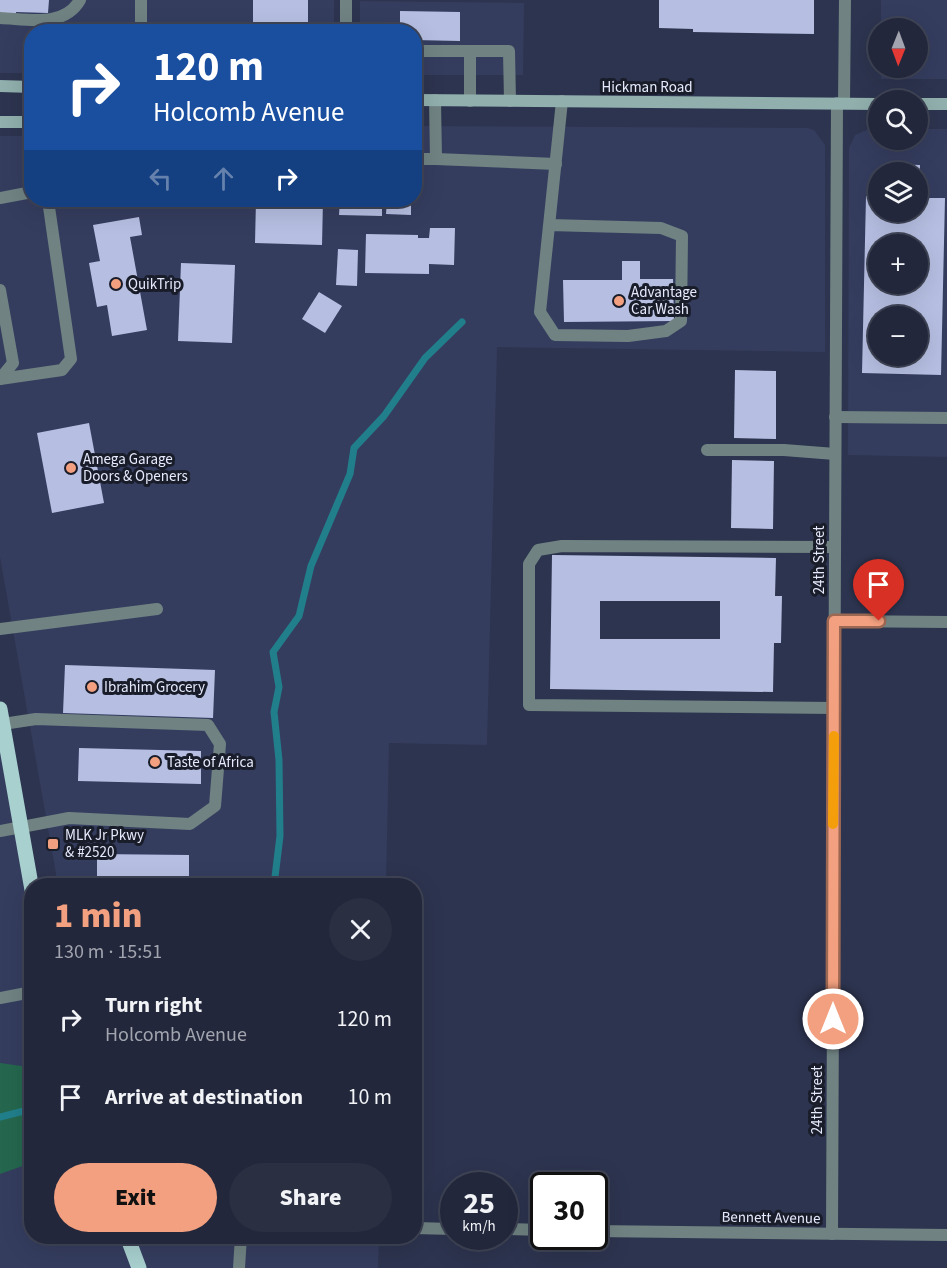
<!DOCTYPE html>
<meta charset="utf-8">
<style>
:root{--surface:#22273b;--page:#2a2f42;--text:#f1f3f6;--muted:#a2a5af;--line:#3f4455;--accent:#f2a07f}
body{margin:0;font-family:"Source Sans 3",sans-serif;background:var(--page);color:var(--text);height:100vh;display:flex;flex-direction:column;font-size:22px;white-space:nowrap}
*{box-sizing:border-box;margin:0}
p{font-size:20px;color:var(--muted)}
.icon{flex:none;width:33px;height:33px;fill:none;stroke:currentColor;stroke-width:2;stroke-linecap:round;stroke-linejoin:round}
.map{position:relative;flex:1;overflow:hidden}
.panel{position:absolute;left:24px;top:878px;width:398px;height:366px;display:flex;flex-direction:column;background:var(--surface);border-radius:24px;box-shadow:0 6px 24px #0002,0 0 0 2px var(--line)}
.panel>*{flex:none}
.hud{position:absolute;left:24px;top:24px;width:398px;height:183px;border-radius:24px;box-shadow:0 6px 24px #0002,0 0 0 2px var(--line);background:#1a4fa0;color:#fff;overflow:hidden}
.needle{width:39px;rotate:181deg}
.controls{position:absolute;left:868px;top:18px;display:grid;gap:12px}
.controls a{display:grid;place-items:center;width:60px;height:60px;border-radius:50%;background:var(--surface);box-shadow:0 6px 24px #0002,0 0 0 2px var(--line);font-size:30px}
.speed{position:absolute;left:440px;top:1172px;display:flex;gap:12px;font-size:30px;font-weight:700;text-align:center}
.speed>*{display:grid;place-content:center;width:78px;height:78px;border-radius:50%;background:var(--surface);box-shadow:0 6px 24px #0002,0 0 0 2px var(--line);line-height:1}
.speed small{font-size:15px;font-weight:400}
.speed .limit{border:3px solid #111;border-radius:9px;background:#fff;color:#111}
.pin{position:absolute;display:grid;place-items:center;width:51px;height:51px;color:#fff;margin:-62px -26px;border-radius:50% 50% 50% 0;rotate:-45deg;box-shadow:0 0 6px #0007}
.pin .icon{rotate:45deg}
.me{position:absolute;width:66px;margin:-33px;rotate:0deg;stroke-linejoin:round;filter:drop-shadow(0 0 4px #0008)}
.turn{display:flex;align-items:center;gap:21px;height:126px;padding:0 30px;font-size:27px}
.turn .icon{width:78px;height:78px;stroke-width:2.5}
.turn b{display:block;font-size:42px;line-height:51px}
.lanes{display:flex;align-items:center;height:57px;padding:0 30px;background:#0003;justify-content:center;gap:30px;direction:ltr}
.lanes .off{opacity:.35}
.round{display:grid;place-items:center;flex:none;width:63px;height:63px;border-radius:32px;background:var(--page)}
.head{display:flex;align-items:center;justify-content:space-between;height:102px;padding:0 30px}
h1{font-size:36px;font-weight:800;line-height:45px;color:var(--accent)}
.action{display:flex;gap:12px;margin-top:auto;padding:12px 30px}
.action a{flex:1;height:69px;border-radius:36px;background:var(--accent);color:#111;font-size:24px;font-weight:800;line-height:69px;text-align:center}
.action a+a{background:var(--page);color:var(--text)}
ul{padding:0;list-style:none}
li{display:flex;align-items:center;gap:18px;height:78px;padding:0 30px}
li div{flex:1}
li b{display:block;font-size:22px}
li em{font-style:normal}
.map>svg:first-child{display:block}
.built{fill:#353d5f;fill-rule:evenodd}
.green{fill:#25674e}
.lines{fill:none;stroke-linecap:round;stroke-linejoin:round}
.stream{stroke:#217f8c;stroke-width:7}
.building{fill:#b6bfe2;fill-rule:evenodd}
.service{stroke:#708382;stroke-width:12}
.minor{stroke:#708382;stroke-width:12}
.secondary{stroke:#90afad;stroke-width:12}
.primary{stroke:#a8d0cf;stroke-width:15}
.route-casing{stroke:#9d6853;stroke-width:15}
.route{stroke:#f2a07f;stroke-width:10}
.slow{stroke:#f59e0b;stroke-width:10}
.poi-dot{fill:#f2a07f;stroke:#191c29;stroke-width:2}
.labels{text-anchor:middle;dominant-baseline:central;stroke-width:6;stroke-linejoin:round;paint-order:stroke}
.street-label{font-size:15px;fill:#e5eafc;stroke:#191c29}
.poi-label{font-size:15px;fill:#e5eafc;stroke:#191c29;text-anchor:start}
</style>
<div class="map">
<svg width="947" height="1268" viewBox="0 0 947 1268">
<rect width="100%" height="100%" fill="#2d344f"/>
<g class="built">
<polygon points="0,0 334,0 334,31 32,32 31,73 0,73"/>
<polygon points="881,0 947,0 947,79 881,79 881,68 918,68 918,28 881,28"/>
<polygon points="360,1 524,3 523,75 414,75 414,32 360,32"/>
<polygon points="414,126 808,128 814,130 825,145 825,352 497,347 487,745 389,743 386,885 58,885 0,557 0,136 31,136 32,200 414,200"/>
<path d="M869,129H879V140H918V129H947V457L848,455L849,148L855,135ZM879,172H918V212H879ZM879,244H918V284H879ZM879,316H918V356H879Z"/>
<polygon points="0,709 31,890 32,1236 379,1236 378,1268 0,1268"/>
</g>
<polygon class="green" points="0,1063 29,1067 32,1075 31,1163 0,1174"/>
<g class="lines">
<g class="stream">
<polyline points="274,885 280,836 279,760 274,712 279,687 273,652 299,616 311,566 350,474 354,448 384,416 425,358 462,322"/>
<polyline points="0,1117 24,1111"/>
</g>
</g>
<g class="building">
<polygon points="0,0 49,0 48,13 16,12 16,16 0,16"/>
<polygon points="253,0 308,0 308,30 253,29"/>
<polygon points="659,0 814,0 814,34 693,32 693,29 659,28"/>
<polygon points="400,11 460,12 460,41 414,40 414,32 400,32"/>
<polygon points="883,164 920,165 920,182 918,172 883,172"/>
<path d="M866,196H879V212H918V198H945L941,375L862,373ZM879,244H918V284H879ZM879,316H918V356H879Z"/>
<polygon points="256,200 323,200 322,245 255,243"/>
<polygon points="340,200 382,200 382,216 339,215"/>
<polygon points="387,200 411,200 411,215 386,214"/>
<polygon points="139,217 142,235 130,237 147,330 112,336 107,305 97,307 89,263 100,261 93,225"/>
<polygon points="430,228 455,228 454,265 429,264 429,274 365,273 366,234 418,235 418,238 429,238"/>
<polygon points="338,249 358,250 357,286 336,285"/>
<polygon points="622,261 640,261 640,279 673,279 674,321 564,322 563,280 622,280"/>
<polygon points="181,263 235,265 232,343 178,341"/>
<polygon points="319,292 342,306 325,333 302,319"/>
<polygon points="735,370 776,371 776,439 734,438"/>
<polygon points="89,423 104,503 52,513 37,433"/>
<polygon points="732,460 774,461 773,529 731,528"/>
<path d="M552,555L776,558L775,596H782L781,643H774L773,692L550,689ZM600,601H720V639H600Z"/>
<polygon points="65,665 215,670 213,718 63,713"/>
<polygon points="79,748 201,751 201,784 78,781"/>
<polygon points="97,854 189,855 189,885 97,885"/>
</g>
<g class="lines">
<g class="service">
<polyline points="141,0 141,32"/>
<path d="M0,18C28,19 64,28 80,0"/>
<polyline points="414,51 509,51 510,101"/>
<polyline points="470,101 470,51"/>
<polyline points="844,103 845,0"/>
<polyline points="414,159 436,159 435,100"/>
<polyline points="436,159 556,164"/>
<polyline points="0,198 32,192"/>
<polyline points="549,225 661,228 682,236 681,321 666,331 628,336 555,335 540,312 562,101"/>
<polyline points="0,290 13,363 0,379"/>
<polyline points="0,379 62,370 71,359 48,200"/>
<polyline points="835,417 947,418"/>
<polyline points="707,450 784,450 835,454"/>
<polyline points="0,629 157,609"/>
<polyline points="834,708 529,705 529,564 538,550 562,546 834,547"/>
<polyline points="0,831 69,818 190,824 215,806 220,744 208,725 36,719 3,724"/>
<polyline points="0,998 32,992"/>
<polyline points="239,1268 241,1236"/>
</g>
<g class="minor">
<polyline points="346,32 346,0"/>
<polyline points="834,621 947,622"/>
<polyline points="414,1228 453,1229"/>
<polyline points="504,1229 543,1230"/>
<polyline points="594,1231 947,1235"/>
<polyline points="832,1234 837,103"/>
</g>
<g class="secondary">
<polyline points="0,86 32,87"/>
<polyline points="414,100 879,104"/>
<polyline points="918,104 947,104"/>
<polyline points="0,122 32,122"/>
</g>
<g class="primary">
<polyline points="0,709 32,890"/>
<polyline points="127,1236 139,1268"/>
</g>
</g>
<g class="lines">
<defs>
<polyline id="route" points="833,1019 834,621 879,621"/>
</defs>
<use href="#route" class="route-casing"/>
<use href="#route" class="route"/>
<polyline class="slow" points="833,824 834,736"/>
</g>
<g class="poi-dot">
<circle cx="116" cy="284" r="6"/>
<circle cx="619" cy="301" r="6"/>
<circle cx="71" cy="468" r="6"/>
<circle cx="92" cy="687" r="6"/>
<circle cx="155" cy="762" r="6"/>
<rect x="47" y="838" width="12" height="12" rx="3"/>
</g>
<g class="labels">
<g class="street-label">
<text x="647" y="87">Hickman Road</text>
<text transform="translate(819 560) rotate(-90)">24th Street</text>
<text transform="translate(817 1100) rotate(-90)">24th Street</text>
<text transform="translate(771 1218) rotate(1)">Bennett Avenue</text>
</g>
<g class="poi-label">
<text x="128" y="284">QuikTrip</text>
<text x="631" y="292">Advantage<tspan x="631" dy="17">Car Wash</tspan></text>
<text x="83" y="459">Amega Garage<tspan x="83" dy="17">Doors &amp; Openers</tspan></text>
<text x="104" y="687">Ibrahim Grocery</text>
<text x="167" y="762">Taste of Africa</text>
<text x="65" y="835">MLK Jr Pkwy<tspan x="65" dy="17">&amp; #2520</tspan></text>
</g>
</g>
</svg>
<div class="controls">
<a><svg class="needle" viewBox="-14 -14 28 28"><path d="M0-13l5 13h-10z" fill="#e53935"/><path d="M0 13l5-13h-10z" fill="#a2a5af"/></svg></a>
<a><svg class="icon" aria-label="search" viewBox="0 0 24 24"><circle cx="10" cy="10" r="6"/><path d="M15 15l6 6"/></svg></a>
<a><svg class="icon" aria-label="layers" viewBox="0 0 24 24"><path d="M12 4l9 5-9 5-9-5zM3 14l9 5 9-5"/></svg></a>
<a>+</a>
<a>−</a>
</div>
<div class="speed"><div>25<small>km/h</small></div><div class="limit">30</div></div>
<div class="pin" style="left:879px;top:621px;background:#d93025"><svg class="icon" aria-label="arrive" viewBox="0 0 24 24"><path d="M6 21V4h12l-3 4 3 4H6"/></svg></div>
<svg class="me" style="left:833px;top:1019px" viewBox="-20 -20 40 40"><circle r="17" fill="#f2a07f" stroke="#fff" stroke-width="3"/><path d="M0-11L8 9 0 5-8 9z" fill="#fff"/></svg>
<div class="hud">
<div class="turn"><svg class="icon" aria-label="right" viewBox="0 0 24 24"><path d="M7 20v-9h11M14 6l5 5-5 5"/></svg><div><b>120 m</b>Holcomb Avenue</div></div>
<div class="lanes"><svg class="icon off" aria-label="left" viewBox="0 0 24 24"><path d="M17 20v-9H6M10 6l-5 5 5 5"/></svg><svg class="icon off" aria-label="ahead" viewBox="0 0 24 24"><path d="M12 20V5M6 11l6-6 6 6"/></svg><svg class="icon" aria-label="right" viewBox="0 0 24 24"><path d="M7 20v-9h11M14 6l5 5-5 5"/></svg></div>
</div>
<section class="panel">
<div class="head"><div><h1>1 min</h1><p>130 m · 15:51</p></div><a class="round"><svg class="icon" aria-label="close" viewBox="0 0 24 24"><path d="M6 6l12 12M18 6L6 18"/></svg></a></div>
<ul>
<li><svg class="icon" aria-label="right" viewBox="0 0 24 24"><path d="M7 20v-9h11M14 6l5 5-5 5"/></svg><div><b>Turn right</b><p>Holcomb Avenue</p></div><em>120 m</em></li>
<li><svg class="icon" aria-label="arrive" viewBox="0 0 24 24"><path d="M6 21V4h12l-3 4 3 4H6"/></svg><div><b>Arrive at destination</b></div><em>10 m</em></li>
</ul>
<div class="action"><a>Exit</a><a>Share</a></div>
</section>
</div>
